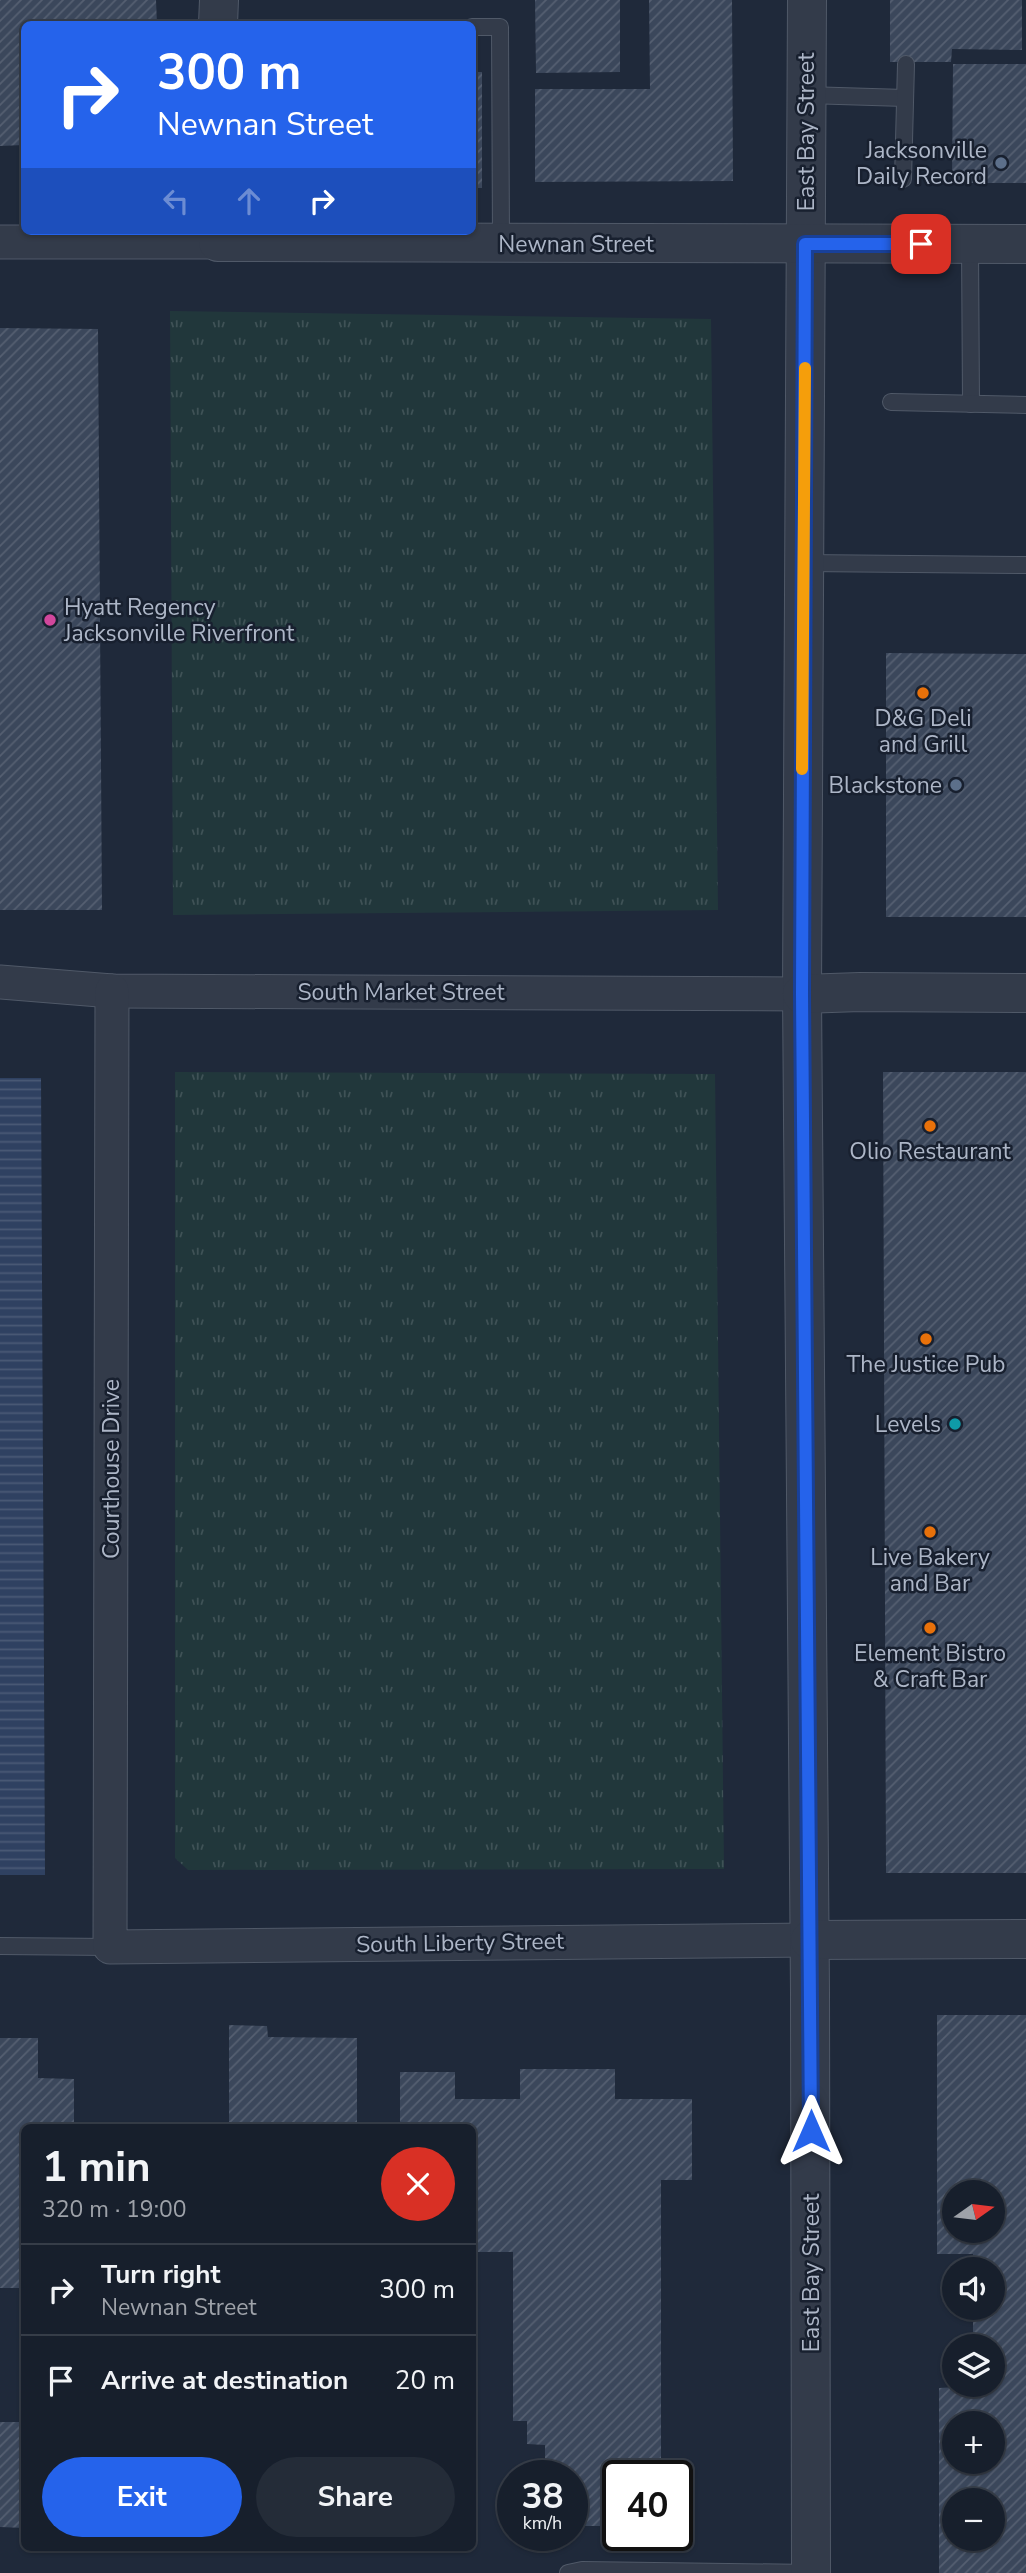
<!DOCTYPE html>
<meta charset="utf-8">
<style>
:root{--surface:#171f2c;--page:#242c38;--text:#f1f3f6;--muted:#9ea2a9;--line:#363d48;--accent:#2563eb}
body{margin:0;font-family:"Nunito Sans",sans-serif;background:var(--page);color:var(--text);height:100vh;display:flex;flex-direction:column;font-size:26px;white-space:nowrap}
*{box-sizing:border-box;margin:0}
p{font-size:23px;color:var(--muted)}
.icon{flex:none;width:38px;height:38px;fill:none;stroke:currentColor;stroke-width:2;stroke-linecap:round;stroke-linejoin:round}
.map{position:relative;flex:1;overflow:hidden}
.details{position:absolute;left:21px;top:2124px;width:455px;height:427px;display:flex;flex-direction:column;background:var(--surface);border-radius:10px;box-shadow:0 2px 5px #0004,0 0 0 2px var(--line)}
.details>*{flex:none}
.banner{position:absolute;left:21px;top:21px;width:455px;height:214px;border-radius:10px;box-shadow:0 2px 5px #0004,0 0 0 2px var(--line);background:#2563eb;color:#fff;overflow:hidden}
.needle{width:46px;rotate:76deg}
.buttons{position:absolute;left:942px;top:2180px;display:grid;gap:14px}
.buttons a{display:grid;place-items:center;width:63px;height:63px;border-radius:50%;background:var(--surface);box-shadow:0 2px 5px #0004,0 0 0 2px var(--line);font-size:35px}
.speed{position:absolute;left:497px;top:2460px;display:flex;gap:14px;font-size:35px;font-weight:700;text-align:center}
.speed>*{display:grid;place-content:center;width:91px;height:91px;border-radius:50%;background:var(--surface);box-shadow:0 2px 5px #0004,0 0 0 2px var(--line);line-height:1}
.speed small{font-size:18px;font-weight:400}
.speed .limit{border:4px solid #111;border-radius:10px;background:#fff;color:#111}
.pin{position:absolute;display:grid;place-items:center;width:60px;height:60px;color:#fff;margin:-30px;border-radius:14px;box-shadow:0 4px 10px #0006}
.me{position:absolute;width:77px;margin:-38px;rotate:0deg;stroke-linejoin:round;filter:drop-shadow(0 0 5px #0008)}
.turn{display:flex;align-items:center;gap:24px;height:147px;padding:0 21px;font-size:32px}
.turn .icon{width:91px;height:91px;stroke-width:2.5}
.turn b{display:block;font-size:49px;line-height:60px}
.lanes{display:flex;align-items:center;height:66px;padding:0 21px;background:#0003;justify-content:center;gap:35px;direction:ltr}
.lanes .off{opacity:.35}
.round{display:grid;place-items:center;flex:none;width:74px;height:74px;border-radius:37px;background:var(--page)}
.headline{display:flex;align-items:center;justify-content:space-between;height:119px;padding:0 21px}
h1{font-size:42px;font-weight:700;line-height:52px}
.button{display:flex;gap:14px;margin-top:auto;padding:14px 21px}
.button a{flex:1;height:80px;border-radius:42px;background:var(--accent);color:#fff;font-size:28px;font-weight:700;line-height:80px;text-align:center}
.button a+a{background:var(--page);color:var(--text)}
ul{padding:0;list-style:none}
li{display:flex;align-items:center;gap:21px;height:91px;padding:0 21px;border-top:2px solid var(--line)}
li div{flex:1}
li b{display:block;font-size:26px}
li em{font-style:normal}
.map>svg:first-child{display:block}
.grass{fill:url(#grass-tufts)}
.water{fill:url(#water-rules)}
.building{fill:url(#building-hatch);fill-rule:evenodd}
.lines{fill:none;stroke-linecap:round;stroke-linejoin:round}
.service-casing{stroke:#505968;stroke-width:18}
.minor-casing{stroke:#505968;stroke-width:35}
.tertiary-casing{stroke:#505968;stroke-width:40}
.service{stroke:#333b4a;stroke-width:16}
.minor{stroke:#333b4a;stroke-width:33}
.tertiary{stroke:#333b4a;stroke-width:38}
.route-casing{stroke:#184099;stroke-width:18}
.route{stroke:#2563eb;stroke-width:12}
.slow{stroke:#f59e0b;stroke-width:12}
.service-dot{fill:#5c6f8a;stroke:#18202f;stroke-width:2.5}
.hotel-dot{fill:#d1479c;stroke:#18202f;stroke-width:2.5}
.food-dot{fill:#e8710a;stroke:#18202f;stroke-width:2.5}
.culture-dot{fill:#0f9aa8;stroke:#18202f;stroke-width:2.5}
.labels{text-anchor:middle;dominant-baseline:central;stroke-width:5;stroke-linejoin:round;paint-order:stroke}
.street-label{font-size:23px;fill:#adb6c7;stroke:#18202f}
.poi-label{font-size:23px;fill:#adb6c7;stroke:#18202f}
</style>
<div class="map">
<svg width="1026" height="2573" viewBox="0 0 1026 2573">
<defs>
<pattern id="grass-tufts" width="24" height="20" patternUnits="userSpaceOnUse" patternTransform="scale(1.75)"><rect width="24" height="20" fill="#21373b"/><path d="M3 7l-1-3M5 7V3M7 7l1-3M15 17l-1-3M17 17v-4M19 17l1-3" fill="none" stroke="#3f5256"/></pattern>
<pattern id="water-rules" width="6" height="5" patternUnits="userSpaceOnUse" patternTransform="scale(1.75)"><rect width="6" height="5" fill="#2f4161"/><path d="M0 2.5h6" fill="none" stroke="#4a5a76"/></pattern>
<pattern id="building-hatch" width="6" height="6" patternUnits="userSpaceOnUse" patternTransform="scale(1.75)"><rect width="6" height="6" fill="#3b475b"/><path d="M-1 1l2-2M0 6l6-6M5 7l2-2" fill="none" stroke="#555f71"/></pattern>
</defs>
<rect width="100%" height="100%" fill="#1f293a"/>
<g class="grass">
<polygon points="170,311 711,319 718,910 173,915"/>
<polygon points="175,1072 715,1074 724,1869 188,1870 175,1858"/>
</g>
<polygon class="water" points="0,1078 41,1078 45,1875 0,1875"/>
<g class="building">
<polygon points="0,0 156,0 157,24 24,24 24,145 0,146"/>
<polygon points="535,0 620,0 620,72 536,73"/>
<polygon points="649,0 732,0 733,181 535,182 535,89 650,89"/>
<polygon points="890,0 1022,0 1022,50 952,49 951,62 890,62"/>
<polygon points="953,64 1026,64 1026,183 952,183"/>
<rect x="472" y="72" width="10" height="116"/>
<polygon points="0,328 98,329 102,910 0,910"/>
<polygon points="886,653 1026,654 1026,917 886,917"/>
<polygon points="883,1072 1026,1072 1026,1873 886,1873"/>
<path d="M937,2015H1026V2573H939V2388L992,2385V2347H973V2308H992V2270H973V2254H937ZM954,2193H992V2231H954ZM954,2424H992V2462H954ZM954,2501H992V2539H954Z"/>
<polygon points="229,2025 267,2026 268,2037 357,2038 357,2128 229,2128"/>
<polygon points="0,2038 38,2038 38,2078 74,2079 74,2128 24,2128 24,2288 0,2288"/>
<polygon points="520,2069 615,2069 615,2099 692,2099 692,2180 661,2180 661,2476 618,2476 618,2526 572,2526 572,2476 545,2476 545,2445 527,2444 527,2421 513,2421 513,2252 472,2252 472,2128 400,2128 400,2072 455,2072 455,2099 520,2099"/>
<polygon points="0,2422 24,2422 24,2528 0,2527"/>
</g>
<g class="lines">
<defs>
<g id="service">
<polyline points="472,27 500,27 501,244"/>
<polyline points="806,95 905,98"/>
<polyline points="903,179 906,64"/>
<polyline points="970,244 971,404"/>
<polyline points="891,402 1026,405"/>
<polyline points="804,563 1026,565"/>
<polyline points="0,1946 110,1947"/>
<polyline points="568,2573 582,2570 811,2573"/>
</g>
<g id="minor">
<polyline points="0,242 218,242"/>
<polyline points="0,982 112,991 802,994"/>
<polyline points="112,991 110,1947 810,1940"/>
</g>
<g id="tertiary">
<polyline points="807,0 802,994 810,1993 811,2573"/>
<polyline points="218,24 219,0"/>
<polyline points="218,231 218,242 1026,244"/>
<polyline points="802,994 860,992 1026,993"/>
<polyline points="810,1940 1026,1939"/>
</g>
</defs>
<use href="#service" class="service-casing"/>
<use href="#minor" class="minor-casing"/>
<use href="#tertiary" class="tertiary-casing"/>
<use href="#service" class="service"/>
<use href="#minor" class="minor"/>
<use href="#tertiary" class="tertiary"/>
</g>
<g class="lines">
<defs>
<polyline id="route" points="811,2131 802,994 805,244 921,244"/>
</defs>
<use href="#route" class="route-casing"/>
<use href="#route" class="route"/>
<polyline class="slow" points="802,769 805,368"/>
</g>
<g class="service-dot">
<circle cx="1001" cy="163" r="7"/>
<circle cx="956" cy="785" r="7"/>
</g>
<circle class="hotel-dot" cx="50" cy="620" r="7"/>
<g class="food-dot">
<circle cx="923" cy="693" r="7"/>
<circle cx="930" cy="1126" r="7"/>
<circle cx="926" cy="1339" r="7"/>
<circle cx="930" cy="1532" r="7"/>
<circle cx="930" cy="1628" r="7"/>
</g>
<circle class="culture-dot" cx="955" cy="1424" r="7"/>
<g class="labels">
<g class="street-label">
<text transform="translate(806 132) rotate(-90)">East Bay Street</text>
<text x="576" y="244">Newnan Street</text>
<text x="401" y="992">South Market Street</text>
<text transform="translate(111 1469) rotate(-90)">Courthouse Drive</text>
<text transform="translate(460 1943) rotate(-1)">South Liberty Street</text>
<text transform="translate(811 2273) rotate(-90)">East Bay Street</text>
</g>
<g class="poi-label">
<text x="987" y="150" text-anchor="end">Jacksonville<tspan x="987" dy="26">Daily Record</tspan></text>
<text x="64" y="607" text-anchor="start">Hyatt Regency<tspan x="64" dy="26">Jacksonville Riverfront</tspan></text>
<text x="923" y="718">D&amp;G Deli<tspan x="923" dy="26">and Grill</tspan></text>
<text x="942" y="785" text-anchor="end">Blackstone</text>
<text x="930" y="1151">Olio Restaurant</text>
<text x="926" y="1364">The Justice Pub</text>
<text x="941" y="1424" text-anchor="end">Levels</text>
<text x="930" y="1557">Live Bakery<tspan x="930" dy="26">and Bar</tspan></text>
<text x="930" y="1653">Element Bistro<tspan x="930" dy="26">&amp; Craft Bar</tspan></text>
</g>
</g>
</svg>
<div class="buttons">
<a><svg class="needle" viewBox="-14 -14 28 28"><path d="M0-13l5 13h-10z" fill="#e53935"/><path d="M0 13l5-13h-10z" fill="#9ea2a9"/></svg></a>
<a><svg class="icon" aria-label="sound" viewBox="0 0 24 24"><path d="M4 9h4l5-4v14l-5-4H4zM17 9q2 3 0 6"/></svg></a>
<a><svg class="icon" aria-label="layers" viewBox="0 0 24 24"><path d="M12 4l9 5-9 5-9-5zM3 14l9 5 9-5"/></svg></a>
<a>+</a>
<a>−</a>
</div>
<div class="speed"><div>38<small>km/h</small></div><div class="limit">40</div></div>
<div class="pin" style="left:921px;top:244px;background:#d93025"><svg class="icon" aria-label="arrive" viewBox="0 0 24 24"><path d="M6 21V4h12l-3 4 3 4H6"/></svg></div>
<svg class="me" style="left:811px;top:2131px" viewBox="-20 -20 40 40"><path d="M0-17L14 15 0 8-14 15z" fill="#2563eb" stroke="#fff" stroke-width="4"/></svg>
<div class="banner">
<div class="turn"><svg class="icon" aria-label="right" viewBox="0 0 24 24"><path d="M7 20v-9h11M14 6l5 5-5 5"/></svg><div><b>300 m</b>Newnan Street</div></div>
<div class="lanes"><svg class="icon off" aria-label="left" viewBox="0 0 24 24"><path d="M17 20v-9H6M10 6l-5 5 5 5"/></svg><svg class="icon off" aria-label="ahead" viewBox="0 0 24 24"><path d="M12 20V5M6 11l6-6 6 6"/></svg><svg class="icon" aria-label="right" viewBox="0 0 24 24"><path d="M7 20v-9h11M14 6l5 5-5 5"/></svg></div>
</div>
<section class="details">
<div class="headline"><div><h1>1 min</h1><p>320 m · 19:00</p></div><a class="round" style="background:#d93025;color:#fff"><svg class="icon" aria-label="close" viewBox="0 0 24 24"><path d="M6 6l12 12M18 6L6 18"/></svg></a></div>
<ul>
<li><svg class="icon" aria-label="right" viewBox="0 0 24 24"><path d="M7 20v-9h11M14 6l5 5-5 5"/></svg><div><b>Turn right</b><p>Newnan Street</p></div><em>300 m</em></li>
<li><svg class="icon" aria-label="arrive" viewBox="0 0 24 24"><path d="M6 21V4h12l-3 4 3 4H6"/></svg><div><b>Arrive at destination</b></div><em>20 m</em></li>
</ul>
<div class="button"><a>Exit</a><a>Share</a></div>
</section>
</div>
